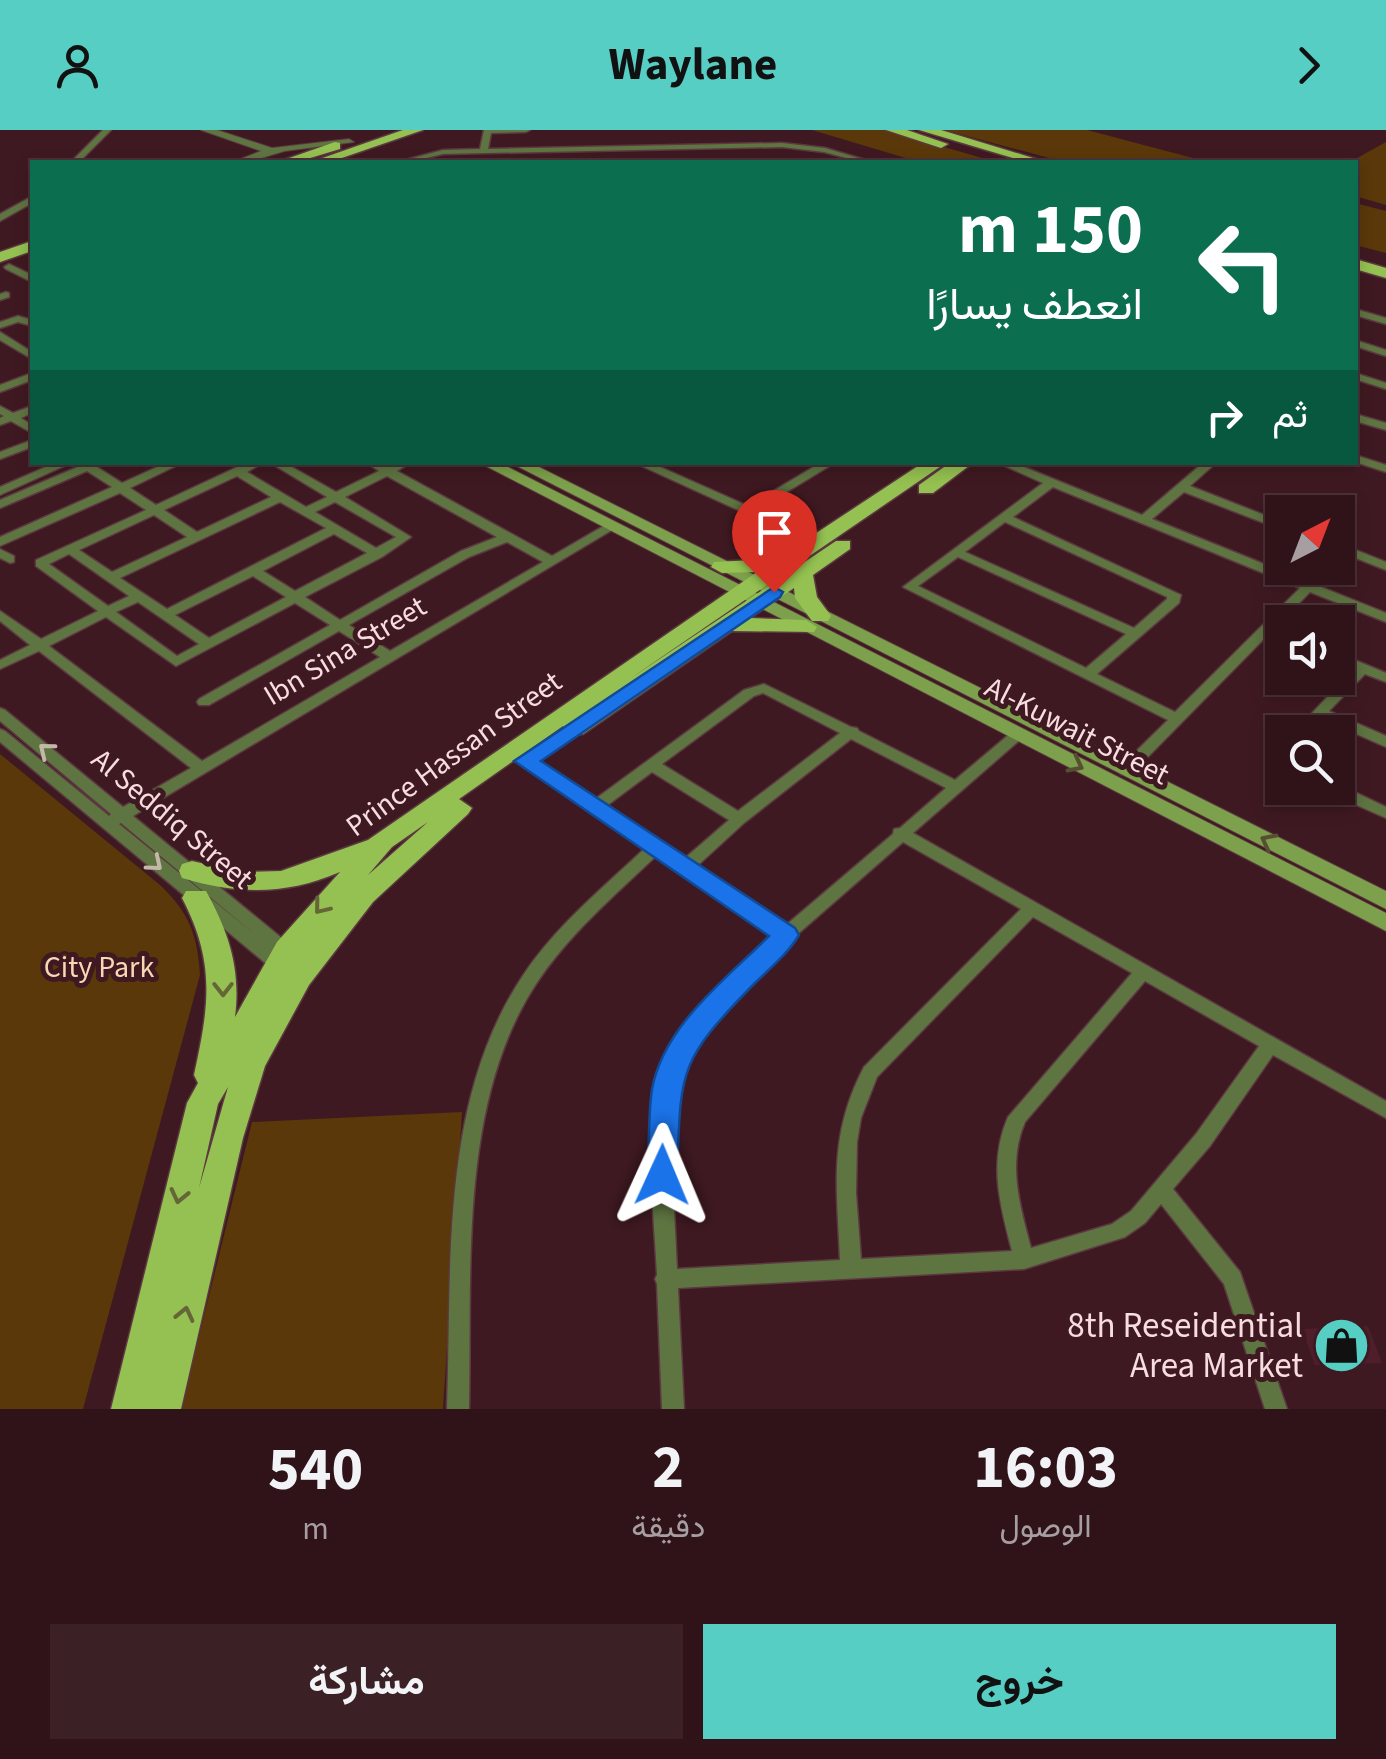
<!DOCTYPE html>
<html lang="ar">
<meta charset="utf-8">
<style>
:root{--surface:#2f1319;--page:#3b2026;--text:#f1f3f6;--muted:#a79ea2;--line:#4a3238;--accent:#56cec4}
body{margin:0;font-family:"Source Sans 3",Vazirmatn,sans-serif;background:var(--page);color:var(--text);direction:rtl;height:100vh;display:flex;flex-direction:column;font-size:38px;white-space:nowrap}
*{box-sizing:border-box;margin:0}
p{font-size:32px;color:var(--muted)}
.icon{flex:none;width:55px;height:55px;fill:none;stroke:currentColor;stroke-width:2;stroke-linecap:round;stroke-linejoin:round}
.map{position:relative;height:1279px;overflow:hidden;direction:ltr}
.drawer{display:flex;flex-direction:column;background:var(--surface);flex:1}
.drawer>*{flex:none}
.guide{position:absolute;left:30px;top:30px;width:1328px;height:305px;border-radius:0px;box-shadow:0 5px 15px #0003,0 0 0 2px var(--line);direction:rtl;background:#0b6e4f;color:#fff;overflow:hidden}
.needle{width:65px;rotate:42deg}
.fabs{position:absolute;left:1265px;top:365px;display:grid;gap:20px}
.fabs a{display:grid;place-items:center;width:90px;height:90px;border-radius:0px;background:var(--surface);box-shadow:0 5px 15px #0003,0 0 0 2px var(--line);font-size:50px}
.pin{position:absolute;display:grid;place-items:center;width:85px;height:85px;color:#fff;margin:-102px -42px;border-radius:50% 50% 50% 0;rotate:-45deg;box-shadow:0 0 10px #0007}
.pin .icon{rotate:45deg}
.me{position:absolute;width:110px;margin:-55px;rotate:1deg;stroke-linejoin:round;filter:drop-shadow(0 0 8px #0008)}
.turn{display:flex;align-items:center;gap:35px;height:210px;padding:0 50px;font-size:45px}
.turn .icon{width:130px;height:130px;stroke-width:2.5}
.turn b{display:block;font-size:70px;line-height:85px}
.then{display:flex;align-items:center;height:95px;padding:0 50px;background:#0003;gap:20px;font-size:38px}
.eta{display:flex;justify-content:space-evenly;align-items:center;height:170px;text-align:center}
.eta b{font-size:60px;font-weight:700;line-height:70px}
.action{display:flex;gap:20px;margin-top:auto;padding:20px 50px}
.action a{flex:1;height:115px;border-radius:0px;background:var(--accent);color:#111;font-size:40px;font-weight:700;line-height:115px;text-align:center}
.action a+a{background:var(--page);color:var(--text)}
header{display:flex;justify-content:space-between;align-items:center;height:130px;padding:0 50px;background:var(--accent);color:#111;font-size:45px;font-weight:700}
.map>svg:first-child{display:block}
.built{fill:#4e1f2a}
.green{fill:#5a3809}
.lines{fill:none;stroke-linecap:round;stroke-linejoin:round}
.minor-casing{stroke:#5c3840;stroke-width:3}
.tertiary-casing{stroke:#5c3840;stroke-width:2}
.secondary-casing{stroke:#5c3840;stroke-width:2}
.primary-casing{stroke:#5c3840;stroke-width:3}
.minor{fill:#5e7441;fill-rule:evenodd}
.tertiary{fill:#5e7441;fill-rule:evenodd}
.secondary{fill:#7ca04b;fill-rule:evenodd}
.primary{fill:#94c151;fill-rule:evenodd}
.oneway{stroke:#c1b8a8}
.oneway2{stroke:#574f32}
.oneway3{stroke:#656537}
.route{fill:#1a73e8;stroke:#114b97;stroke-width:2.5}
.labels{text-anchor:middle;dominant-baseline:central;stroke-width:10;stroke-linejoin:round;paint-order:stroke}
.street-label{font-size:30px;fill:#f7dce0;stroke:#3f1921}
.park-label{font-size:30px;fill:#f8d7b4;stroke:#3f1921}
.near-poi-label{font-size:35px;fill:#f7dce0;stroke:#3f1921;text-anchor:end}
</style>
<header><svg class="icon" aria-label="forward" viewBox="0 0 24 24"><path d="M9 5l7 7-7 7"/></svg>Waylane<svg class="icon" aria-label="person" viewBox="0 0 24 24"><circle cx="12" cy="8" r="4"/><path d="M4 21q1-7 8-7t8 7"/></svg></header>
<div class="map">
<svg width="1386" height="1279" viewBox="0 0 1386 1279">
<rect width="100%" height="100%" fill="#3f1921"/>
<polygon class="built" points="1368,1196 1382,1233 1315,1235 1302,1199"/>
<g class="green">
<polygon points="812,0 885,0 996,32 919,32"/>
<polygon points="945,0 1087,0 1208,32 1064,32"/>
<polygon points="1386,12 1386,75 1355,66 1355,32 1350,32"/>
<polygon points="1355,73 1386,81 1386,123 1355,115"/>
<path d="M0,624L160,755C190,784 197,804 200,845L83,1279H0Z"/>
<polygon points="462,982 443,1279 181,1279 252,992"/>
</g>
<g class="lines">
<defs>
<g id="minor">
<polygon points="103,0 111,0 79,32 71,32"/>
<polygon points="484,0 530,0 526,2 491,3 488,19 782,13 825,18 872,32 861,32 824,22 782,17 443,24 410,32 398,32 443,20 480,19"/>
<polygon points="29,68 32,68 32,73 0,91 0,84"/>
<polygon points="9,134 32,145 32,152 6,139 4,137"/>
<polygon points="6,162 9,163 9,167 0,170 0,164"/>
<polygon points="1355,179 1386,188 1386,194 1355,185"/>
<polygon points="18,186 32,190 32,196 18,192 0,198 0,192"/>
<polygon points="0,202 32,222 32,229 0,210"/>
<polygon points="1355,210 1386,220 1386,226 1355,216"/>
<polygon points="32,243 32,250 0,262 0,255"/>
<polygon points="1355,243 1386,253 1386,259 1355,249"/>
<polygon points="0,276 13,283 32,276 32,283 21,288 32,295 32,303 11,291 0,295 0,288 4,286 0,284"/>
<polygon points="1355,284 1386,293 1386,300 1355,291"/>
<polygon points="32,310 32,317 0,329 0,322"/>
<polygon points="1355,325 1386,335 1386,342 1355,332"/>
<polygon points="57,332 73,332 0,365 0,357"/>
<path d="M77,332H98L97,337L122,353L168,332H184L130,358L156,375L248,332H264L247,342L306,377L327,367L269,332H283L336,362L379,341L366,332H380L388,337L396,332H411L397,341L552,426L607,394L611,393L617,397L133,686L295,819L298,824L295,829H284L290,836L287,841L281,843L275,841L0,612V599L5,601L109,686L111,684L0,591V578L5,580L123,677L191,638L39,521L0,539V530L30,515L0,491V481L41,509L98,481L36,436V430L146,380L120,363L0,416V407L112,357L87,341L0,378V370L80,336ZM237,346L271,367L197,402L164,380ZM387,346L497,407L461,421L340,490L305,467L382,427L411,407L345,367ZM280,372L326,398L167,479L120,448ZM335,372L396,407L376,418L315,382ZM154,385L187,407L112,442L79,420ZM334,404L367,423L295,461L263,441ZM507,412L543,432L390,521L349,495L469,427ZM69,424L129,466L108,476L49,434ZM253,446L286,467L209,508L175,485ZM138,472L199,514L177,526L116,482ZM295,473L330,495L199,569L197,572L199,575H209L339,501L380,527L202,631L49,516L106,487L176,536ZM121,693L257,806L119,694Z"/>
<polygon points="633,332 649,332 748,376 822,332 836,332 749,385"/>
<path d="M996,332H1012L1142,385L1204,332H1217L1190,356L1282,392V400L1184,362L1152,389L1386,483V492L1310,462L1131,644H1121L1118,640L1121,636L1168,590L903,457L1043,353ZM1053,357L1300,458L1175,582L1097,544L1179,473L1181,465L1013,387ZM1005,392L1167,467V469L1134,498L965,422ZM958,427L1126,504L1086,538L918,456Z"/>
<polygon points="1338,413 1386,432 1386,440 1338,421"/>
<polygon points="0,419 14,426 14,432 10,433 0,428"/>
<polygon points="1338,523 1386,543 1386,552 1365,544 1329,581 1386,606 1386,617 1322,589 1309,602 1294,602 1354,539 1338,532"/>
<path d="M764,554L851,597L857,598L859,601L955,650L1012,602H1022L1024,605L1022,608L913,703L1386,971V988L1273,925L1210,1016L1173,1059L1240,1142L1287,1279H1265L1224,1154L1161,1074L1145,1093L1125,1107L1024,1139L678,1158L684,1279H662L657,1154L655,1149L657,1145C654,1081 641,983 667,925C686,884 742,838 775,806L656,726C614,766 568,805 536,854C458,973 472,1142 469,1279H447C452,1135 439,970 524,844C556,796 603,758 645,718L518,631L525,626L530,627L594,670L744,560ZM763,563L840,603L738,681L662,634L754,566ZM851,609L946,658L900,698L894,699L893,704L785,796L696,737L744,693ZM652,642L729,690L684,729L605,677ZM903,712L1021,779L864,937C828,1006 837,1056 840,1130L677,1139L671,1017L675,959L684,928L707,896L792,809ZM1033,787L1132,843L1008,987C988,1033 1000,1075 1012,1121L861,1129L856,1063L857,1012L861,988L877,947ZM1145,851L1259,916L1196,1004L1131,1081L1112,1094L1031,1118C1020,1076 1007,1034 1025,992Z"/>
<polygon points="1282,615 1282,638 1277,637 1272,628 1277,617"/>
<polygon points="1338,654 1386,677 1386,688 1327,662 1324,658 1338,658"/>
</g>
<polygon id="tertiary" points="201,0 217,0 272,18 349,9 354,12 285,21 248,32 233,32 261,21"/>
<g id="secondary">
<polygon points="478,332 498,332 1386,783 1386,801"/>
<polygon points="509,332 529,332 1386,761 1386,779"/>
</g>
<g id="primary">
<polygon points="403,0 423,0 330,32 311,32"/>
<polygon points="886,0 907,0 948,14 941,18"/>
<polygon points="919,0 941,0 1046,32 1026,32"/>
<polygon points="335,12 340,13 340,19 297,32 278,32"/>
<polygon points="32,111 32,121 0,132 0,122"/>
<polygon points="1355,129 1386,138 1386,148 1355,139"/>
<path d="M924,332H947L628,550L836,411H850V419L813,445L817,467L831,486L828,491H812L795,468L794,458L750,488L806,490L817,497L814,502L732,501L583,604H565L563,596L459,669L472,678L468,684L373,772L309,855L265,936L243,1008L181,1279H111L187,973L198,953L194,945C209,876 216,833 182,768L186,761H206C229,802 241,840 235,887L277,812L340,742C286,765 239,765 182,748L179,741L182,734L192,731L241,742L281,741L368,710L757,442L722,443L711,437L714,432L777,429ZM428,692L368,745L392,717ZM228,957L199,1058L218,974Z"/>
<polygon points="951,332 974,332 933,363 919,363 919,355"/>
</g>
</defs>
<use href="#minor" class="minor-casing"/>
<use href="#tertiary" class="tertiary-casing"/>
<use href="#secondary" class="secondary-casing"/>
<use href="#primary" class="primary-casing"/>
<use href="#minor" class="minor"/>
<use href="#tertiary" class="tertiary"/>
<use href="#secondary" class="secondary"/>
<use href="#primary" class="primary"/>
</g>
<defs><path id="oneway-chevron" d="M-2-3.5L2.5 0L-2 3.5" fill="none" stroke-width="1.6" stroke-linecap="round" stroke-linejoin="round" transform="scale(2.5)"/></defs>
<g class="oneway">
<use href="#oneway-chevron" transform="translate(46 620) rotate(-141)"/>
<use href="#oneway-chevron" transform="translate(155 734) rotate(40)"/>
</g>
<g class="oneway2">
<use href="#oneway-chevron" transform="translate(1076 635) rotate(27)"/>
<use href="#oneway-chevron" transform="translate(1268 711) rotate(-153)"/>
</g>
<g class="oneway3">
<use href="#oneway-chevron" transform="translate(321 777) rotate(129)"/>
<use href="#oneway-chevron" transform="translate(223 859) rotate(90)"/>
<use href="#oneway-chevron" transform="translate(179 1066) rotate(103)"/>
<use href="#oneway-chevron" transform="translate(185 1184) rotate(-77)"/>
</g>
<path class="route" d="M774,457L783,462L780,467L541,631L795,798L799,805C788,824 767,841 751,857C677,933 681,941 677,1045L673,1054L662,1058L652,1054L648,1045C649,1017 648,986 652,959C664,895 726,849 769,806L514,631Z"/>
<defs>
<symbol id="shop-disc" viewBox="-11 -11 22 22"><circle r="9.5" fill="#56cec4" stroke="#3f1921"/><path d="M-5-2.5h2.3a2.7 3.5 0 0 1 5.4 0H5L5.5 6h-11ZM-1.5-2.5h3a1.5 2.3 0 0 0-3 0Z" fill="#111"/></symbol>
</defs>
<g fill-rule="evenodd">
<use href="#shop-disc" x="1310" y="1184" width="63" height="63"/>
</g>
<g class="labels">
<g class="street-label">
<text transform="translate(345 521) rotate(-31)">Ibn Sina Street</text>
<text transform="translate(1077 601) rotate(27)">Al-Kuwait Street</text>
<text transform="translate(454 624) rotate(-36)">Prince Hassan Street</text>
<text transform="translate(172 689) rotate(40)">Al Seddiq Street</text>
</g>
<g class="park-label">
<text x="99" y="837">City Park</text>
</g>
<g class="near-poi-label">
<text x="1303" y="1196">8th Reseidential<tspan x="1303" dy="40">Area Market</tspan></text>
</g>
</g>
</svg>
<div class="fabs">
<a><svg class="needle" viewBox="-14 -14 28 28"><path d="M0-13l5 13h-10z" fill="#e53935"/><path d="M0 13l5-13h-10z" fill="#a79ea2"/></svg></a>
<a><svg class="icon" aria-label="sound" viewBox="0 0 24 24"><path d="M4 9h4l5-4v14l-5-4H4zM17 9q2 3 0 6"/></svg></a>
<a><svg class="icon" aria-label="search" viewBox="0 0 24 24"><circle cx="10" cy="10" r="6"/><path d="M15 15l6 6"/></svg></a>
</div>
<div class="pin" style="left:774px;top:462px;background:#d93025"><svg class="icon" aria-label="arrive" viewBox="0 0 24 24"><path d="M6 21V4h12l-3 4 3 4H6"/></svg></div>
<svg class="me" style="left:662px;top:1045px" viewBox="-20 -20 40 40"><path d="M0-17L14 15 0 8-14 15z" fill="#1a73e8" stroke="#fff" stroke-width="4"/></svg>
<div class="guide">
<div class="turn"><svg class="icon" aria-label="left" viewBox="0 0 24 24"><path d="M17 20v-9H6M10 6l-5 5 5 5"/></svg><div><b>150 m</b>انعطف يسارًا</div></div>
<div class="then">ثم<svg class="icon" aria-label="right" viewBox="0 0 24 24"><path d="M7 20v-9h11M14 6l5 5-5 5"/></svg></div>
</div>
</div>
<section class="drawer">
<div class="eta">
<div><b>16:03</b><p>الوصول</p></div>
<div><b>2</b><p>دقيقة</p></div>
<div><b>540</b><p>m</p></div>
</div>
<div class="action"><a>خروج</a><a>مشاركة</a></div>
</section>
